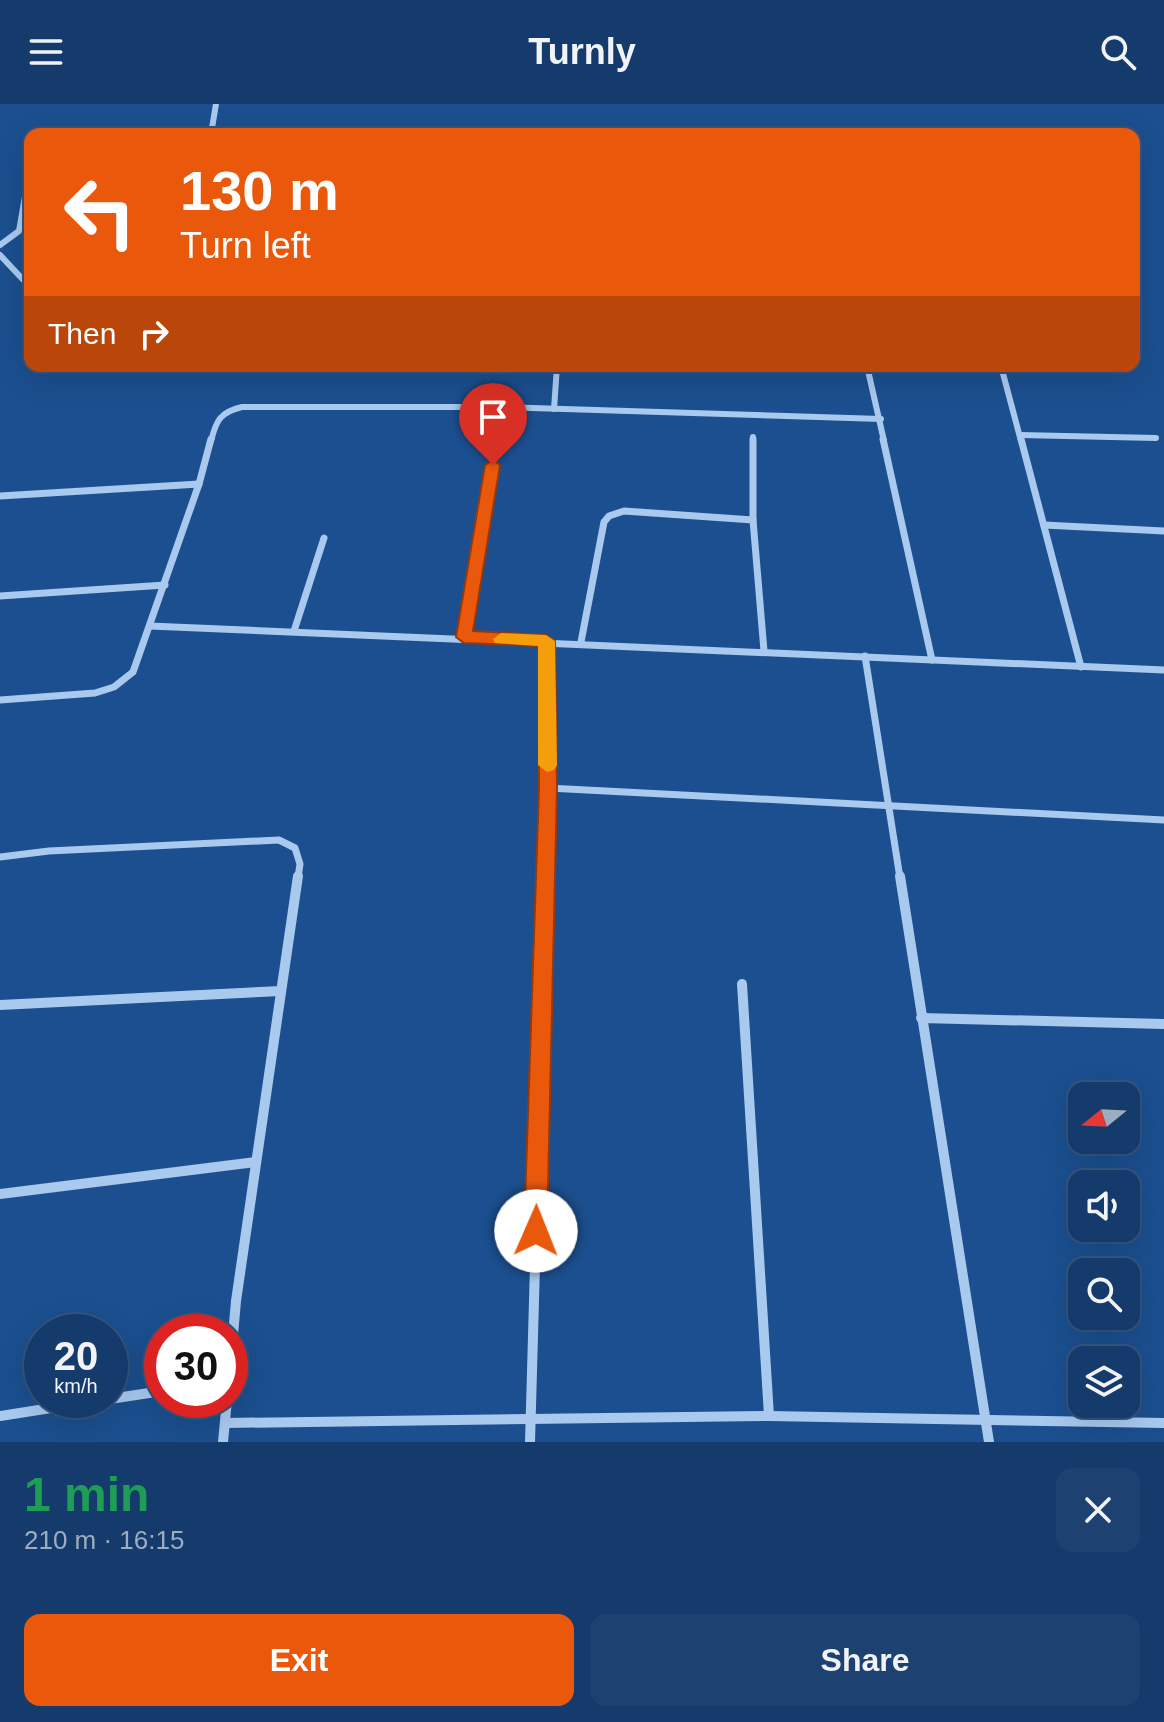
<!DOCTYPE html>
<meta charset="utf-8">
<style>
:root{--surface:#143b6b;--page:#1d4271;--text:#f1f3f6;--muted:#9dadc1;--line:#33557e;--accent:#ea580c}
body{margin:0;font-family:Helvetica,sans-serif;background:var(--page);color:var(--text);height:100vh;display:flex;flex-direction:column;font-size:30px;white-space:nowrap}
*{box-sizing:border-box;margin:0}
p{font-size:26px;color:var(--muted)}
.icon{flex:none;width:44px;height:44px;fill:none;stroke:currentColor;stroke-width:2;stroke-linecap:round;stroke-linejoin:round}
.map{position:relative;height:1338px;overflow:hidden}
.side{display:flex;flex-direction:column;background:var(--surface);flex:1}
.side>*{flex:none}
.banner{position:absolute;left:24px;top:24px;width:1116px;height:244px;border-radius:16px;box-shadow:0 8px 32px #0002,0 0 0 2px var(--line);background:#ea580c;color:#fff;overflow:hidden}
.needle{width:52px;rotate:252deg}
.tools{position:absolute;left:1068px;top:978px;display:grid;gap:16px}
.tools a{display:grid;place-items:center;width:72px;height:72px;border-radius:16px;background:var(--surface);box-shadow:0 8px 32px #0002,0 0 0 2px var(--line);font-size:40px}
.speed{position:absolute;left:24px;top:1210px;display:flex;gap:16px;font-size:40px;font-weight:700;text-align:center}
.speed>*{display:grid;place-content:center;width:104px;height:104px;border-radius:50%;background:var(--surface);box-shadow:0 8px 32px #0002,0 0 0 2px var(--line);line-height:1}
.speed small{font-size:20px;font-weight:400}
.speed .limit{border:12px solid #d22;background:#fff;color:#111}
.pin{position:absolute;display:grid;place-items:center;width:68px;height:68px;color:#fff;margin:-82px -34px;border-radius:50% 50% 50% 0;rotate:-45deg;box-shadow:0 0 8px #0007}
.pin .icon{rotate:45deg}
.me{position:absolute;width:88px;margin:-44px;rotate:1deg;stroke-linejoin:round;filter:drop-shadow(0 0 6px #0008)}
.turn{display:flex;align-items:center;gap:28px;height:168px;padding:0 24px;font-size:36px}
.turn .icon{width:104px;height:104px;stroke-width:2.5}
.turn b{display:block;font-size:56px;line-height:68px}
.then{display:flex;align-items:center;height:76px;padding:0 24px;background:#0003;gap:16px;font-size:30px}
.round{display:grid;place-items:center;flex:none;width:84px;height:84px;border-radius:16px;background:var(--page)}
.head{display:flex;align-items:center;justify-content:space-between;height:136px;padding:0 24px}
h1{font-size:48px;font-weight:800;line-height:60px;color:#1e9e55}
.button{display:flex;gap:16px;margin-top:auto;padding:16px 24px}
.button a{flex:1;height:92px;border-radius:16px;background:var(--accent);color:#fff;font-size:32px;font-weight:800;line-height:92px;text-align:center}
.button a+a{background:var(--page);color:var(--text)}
header{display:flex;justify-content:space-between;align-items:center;height:104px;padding:0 24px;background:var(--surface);font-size:36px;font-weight:800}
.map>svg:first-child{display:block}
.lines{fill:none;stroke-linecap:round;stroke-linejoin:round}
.street-far2{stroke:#a9c9ee;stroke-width:6}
.street-far1{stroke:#a9c9ee;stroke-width:7}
.street{stroke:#a9c9ee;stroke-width:10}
.route{fill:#ea580c;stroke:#983908;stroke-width:2}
.slow{fill:#f59e0b}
</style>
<header><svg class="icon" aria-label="menu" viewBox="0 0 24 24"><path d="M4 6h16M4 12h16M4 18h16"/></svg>Turnly<svg class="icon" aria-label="search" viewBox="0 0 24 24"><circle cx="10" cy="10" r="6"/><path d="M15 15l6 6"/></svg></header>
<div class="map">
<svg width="1164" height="1338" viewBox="0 0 1164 1338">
<rect width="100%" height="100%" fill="#1b4f8f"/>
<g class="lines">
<g class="street-far2">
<polyline points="211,30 216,0"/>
<polyline points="0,141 19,127 30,64"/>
<polyline points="0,151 30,183"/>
<polyline points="867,262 884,337"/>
<polyline points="1001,262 1021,337"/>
<polyline points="554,305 557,262"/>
<polyline points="1020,331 1156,334"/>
<polyline points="753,333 753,337"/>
<path d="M211,337C216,317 220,308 242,303H502L881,315"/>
<polyline points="496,337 502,303"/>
</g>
<g class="street-far1">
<polyline points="753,335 753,416 764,547"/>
<polyline points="883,335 932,556"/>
<polyline points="1021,335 1081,563"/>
<polyline points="0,392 199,380"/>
<polyline points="1044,421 1164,427"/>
<polyline points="0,492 165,481"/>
<polyline points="150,522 1164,566"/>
<polyline points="294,527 324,434"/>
<polyline points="464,533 497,335"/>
<polyline points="581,538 604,418 609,412 624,407 753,416"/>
<polyline points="865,552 900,774"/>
<polyline points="0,596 95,589 114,583 133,568 199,380 211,335"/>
<polyline points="548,684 1164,716"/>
<polyline points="0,753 49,747 279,736 295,744 300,760 298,774"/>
<polyline points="546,774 546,537"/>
</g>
<g class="street">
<polyline points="900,772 989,1338"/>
<polyline points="742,880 769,1312"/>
<polyline points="0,901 281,887"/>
<polyline points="921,914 1164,920"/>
<polyline points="0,1090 256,1058"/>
<polyline points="230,1265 236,1197 298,772"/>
<polyline points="110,1295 162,1287"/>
<polyline points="0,1312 102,1296"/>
<polyline points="225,1319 769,1312 1164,1319"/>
<polyline points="223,1338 227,1296"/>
<polyline points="530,1338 546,772"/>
</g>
</g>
<polygon class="route" points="493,356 500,361 473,527 546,531 555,537 557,684 547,1127 544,1135 536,1138 528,1135 524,1127 539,684 538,542 464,539 456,533 485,361"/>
<polygon class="slow" points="501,529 546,531 555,537 557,661 554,666 547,668 538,661 538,542 495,539 493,535"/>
</svg>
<div class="tools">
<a><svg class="needle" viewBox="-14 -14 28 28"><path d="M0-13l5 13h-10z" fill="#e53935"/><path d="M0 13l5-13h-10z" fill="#9dadc1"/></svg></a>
<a><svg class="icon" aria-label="sound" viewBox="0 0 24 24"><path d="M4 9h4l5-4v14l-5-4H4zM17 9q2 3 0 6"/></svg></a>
<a><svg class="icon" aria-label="search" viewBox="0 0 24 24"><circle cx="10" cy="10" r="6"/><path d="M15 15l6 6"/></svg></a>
<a><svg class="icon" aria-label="layers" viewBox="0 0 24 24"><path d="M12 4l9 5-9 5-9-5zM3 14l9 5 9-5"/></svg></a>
</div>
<div class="speed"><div>20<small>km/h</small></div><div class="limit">30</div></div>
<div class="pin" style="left:493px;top:361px;background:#d93025"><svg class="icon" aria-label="arrive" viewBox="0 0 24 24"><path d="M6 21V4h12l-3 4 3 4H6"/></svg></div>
<svg class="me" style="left:536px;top:1127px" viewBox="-20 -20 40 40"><circle r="19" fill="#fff"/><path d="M0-13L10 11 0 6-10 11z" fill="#ea580c"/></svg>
<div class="banner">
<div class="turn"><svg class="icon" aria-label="left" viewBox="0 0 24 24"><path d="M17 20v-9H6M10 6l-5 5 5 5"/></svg><div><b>130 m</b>Turn left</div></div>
<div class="then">Then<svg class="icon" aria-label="right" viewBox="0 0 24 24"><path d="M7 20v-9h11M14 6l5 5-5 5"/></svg></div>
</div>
</div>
<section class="side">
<div class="head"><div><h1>1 min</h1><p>210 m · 16:15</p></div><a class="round"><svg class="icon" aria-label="close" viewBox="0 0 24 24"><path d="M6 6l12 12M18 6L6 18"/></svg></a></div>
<div class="button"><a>Exit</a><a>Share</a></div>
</section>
